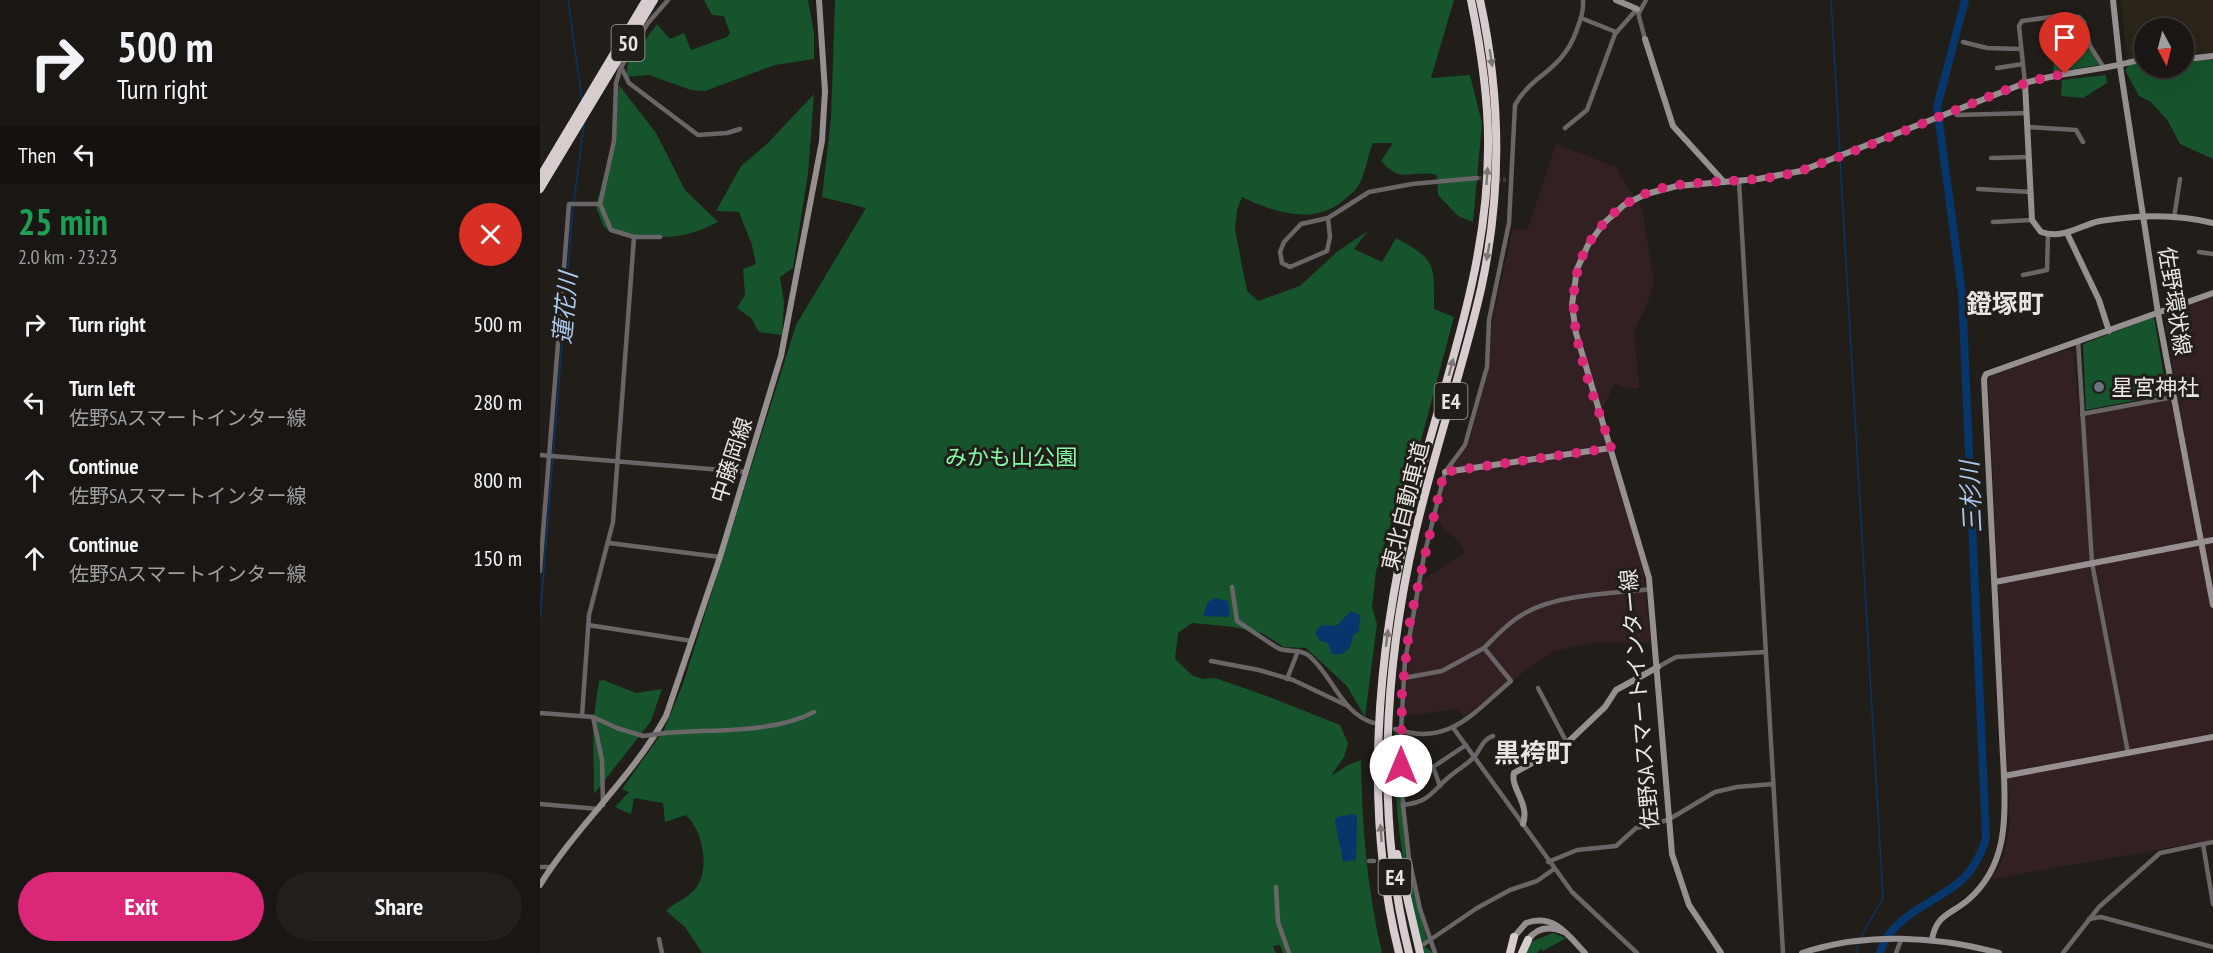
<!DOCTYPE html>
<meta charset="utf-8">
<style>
:root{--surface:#191613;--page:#221f1c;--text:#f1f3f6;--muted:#9f9fa0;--line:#373533;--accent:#db2777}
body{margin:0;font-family:"PT Sans Narrow","Noto Sans JP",sans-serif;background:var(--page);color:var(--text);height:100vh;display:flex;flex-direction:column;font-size:22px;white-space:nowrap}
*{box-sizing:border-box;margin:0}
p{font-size:20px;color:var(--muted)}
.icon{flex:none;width:33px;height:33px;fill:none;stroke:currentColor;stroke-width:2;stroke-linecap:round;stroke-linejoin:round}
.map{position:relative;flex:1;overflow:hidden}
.side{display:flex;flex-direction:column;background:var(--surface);width:540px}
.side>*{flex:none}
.hud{background:#191613;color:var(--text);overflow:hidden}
.needle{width:39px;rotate:173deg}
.fabs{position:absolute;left:1594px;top:18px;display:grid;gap:12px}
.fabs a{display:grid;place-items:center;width:60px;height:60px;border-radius:50%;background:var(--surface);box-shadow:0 6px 24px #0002,0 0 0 2px var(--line);font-size:30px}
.pin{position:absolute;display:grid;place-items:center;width:51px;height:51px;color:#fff;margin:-62px -26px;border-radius:50% 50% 50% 0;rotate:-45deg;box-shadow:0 0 6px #0007}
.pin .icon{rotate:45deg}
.me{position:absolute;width:66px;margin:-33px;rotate:0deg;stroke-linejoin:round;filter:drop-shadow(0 0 4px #0008)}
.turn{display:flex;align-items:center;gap:21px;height:126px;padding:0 18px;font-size:27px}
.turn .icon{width:78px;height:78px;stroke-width:2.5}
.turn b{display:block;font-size:42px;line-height:51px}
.then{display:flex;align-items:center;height:57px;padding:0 18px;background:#0003;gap:12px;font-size:22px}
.round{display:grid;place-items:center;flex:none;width:63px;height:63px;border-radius:32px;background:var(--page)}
.overview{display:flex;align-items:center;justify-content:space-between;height:102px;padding:0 18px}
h1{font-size:36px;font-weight:600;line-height:45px;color:#1e9e55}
.action{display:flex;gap:12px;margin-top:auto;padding:12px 18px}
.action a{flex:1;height:69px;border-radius:36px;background:var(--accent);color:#fff;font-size:24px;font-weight:600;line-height:69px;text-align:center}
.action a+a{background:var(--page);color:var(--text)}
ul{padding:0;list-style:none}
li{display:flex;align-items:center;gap:18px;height:78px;padding:0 18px}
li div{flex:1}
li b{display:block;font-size:22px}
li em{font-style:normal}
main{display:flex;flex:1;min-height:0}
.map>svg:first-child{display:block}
.built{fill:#2a2419}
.industrial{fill:#332023}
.green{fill:#15542c}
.water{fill:#06366b}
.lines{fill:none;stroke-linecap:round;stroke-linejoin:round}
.stream{stroke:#06366b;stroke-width:1.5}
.river{stroke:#06366b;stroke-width:8}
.street-tunnel{stroke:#3f3c37;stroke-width:4.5;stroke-dasharray:4.5 2;stroke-linecap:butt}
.street{stroke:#6a6667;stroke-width:4.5}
.secondary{stroke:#969091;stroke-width:6}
.highway{stroke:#d7cdcf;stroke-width:8}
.street-bridge{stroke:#6a6667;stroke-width:4.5}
.oneway{fill:#7c7674}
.route{stroke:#db2777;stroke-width:10;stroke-dasharray:0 18}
.worship-dot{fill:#6b7280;stroke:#211e19;stroke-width:2}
.labels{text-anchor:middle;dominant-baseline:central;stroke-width:6;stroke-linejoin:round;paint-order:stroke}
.shield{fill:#211e19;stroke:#aca9a5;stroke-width:1.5}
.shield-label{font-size:21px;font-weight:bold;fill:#e7e4e1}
.street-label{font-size:22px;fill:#e7e4e1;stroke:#211e19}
.poi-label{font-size:22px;fill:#e7e4e1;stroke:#211e19;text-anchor:start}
.park-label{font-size:22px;fill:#83faa6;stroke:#211e19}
.water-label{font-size:24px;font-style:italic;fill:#a9c7ed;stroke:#211e19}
.quarter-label{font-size:26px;font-weight:bold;fill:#e7e4e1;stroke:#211e19}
</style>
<main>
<section class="side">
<div class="hud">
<div class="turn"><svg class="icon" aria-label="right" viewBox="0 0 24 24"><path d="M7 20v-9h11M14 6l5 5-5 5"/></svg><div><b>500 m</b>Turn right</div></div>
<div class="then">Then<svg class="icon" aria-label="left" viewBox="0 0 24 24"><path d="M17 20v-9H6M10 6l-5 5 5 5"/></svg></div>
</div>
<div class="overview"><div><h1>25 min</h1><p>2.0 km · 23:23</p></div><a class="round" style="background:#d93025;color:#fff"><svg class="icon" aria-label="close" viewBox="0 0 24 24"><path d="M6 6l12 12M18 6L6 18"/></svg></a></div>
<ul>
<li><svg class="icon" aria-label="right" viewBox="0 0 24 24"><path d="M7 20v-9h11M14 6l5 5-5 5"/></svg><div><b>Turn right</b></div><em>500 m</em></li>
<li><svg class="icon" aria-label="left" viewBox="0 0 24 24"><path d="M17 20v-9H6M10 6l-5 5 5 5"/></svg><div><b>Turn left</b><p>佐野SAスマートインター線</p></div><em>280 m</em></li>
<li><svg class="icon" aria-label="ahead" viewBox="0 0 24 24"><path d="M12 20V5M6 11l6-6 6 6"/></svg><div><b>Continue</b><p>佐野SAスマートインター線</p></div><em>800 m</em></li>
<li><svg class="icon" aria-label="ahead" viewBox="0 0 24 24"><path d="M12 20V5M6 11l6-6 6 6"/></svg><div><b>Continue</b><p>佐野SAスマートインター線</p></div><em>150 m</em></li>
</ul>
<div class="action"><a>Exit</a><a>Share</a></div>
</section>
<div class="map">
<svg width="1673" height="953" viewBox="0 0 1673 953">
<rect width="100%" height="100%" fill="#211e19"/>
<polygon class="built" points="1581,0 1673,0 1673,53 1655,55 1644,52 1644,28 1605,28 1605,55 1587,61"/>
<g class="industrial">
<polygon points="1016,144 1076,167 1102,209 1114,283 1106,307 1094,330 1099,388 1089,389 1075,384 1063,407 1056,412 1102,562 1111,643 1050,643 1011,652 924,716 917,709 865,716 870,640 880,581 924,553 919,541 904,530 898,518 906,477 919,453 928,446 948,372 952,323 973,229 988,229"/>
<polygon points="1673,297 1673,840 1452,879 1462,861 1470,825 1448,377 1529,349 1534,352 1539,416 1638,396 1624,315"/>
</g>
<g class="green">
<polygon points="164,0 268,0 274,33 274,59 235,65 165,91 151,90 109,75 86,77 88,63 117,24 130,39 144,33 151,50 187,37 190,33 184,16 172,15"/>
<path d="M295,0H914L891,78L930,75L942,123L933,222L918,216L898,195L897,175C871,169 862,185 841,161L853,143H833C827,156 826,174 818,186C816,191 809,195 805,199C775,226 735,213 702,197L697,210L695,230L707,291L718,301L760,286L798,251L828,231L814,249L842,262L856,238C897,260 894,264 894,309L914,317L861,515L853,518L836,571L832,607L837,624L825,717L807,686L766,648L744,647L722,633L694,627L652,623L638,633L635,659L653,676L663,679L675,678L724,695L800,725L808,743L804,757L791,776L808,765L821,760C822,826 827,889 842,953H743L740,945L733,946L736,953H162L145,927L126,911C134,902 147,899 155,889C171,870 163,831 146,815L125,822L123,803L94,798L91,814L75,807L89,792L82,789L124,730L143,684L256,325L326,208L282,197L291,119Z"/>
<polygon points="1544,41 1559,65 1513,72 1514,60 1533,57"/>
<polygon points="1644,59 1673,60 1673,159 1640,144 1628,121 1611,102 1599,96 1585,70 1589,65 1605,61 1605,68 1644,68"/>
<polygon points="1566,75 1567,83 1543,98 1521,96 1522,80"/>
<path d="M79,85L116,133L145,190L178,222C137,243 115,238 71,232L64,227L56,207L72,145Z"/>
<polygon points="274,94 268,174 253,268 240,277 244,302 242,335 219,332 211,318 197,308 205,295 203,269 216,264 212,245 199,212 176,211 201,166 227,144"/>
<polygon points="1614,317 1627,394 1546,410 1543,344"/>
<polygon points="63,680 96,693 122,689 111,721 54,794 53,723 59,681"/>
<path d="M855,731L861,735V796L874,891L887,940L882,944L893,953H883C863,877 853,809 855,731Z"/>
<polygon points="1013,933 1026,938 1003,951 1001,948 997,953 985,953 993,941"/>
</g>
<g class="water">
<polygon points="675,598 688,601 690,615 687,617 663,616 668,602"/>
<path d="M811,611L820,615L819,631L813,635C812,648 806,656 792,654L788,643L780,641L775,633L782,625L796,626Z"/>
<polygon points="814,814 817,817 816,860 803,862 795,821 797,817"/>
</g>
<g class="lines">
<g class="stream">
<polyline points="28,0 42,100"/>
<polyline points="1291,0 1300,154"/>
<polyline points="1300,159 1343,898 1321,937"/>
<polyline points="34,201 44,123"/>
<polyline points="0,618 33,206"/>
<polyline points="1316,953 1318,946"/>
</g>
<path class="river" d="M1340,953C1350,915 1397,903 1423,879C1435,867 1441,855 1446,839L1422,293L1397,107L1425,0"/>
<polyline class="street-tunnel" points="937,178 966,180"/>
<g class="street">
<polyline points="1099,13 1106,0"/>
<polyline points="1041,18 1076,32"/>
<polyline points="1423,42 1447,48 1481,49"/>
<polyline points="81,67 89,83 158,135 187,133 200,129"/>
<polyline points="1457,68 1483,64"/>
<polyline points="1485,83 1479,26 1482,21 1525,15 1539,17 1544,22 1550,46 1564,68"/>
<polyline points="1413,110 1417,115 1487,113"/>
<polyline points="1488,127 1536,130 1543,142"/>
<polyline points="1025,128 1047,110 1075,34 1097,9 1105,39"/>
<polyline points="1451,158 1489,157"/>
<polyline points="1199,181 1243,953"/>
<polyline points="1438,189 1491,192"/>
<polyline points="788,218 790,237 787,251 750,267 742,263 740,252 744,242 761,224 788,218 829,192 872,184 937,178"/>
<polyline points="1634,218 1640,179"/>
<polyline points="1453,222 1492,220"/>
<polyline points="120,237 94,237 71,230 60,204 74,141 76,83 81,67 108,23 128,0"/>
<polyline points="1659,252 1673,254"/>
<polyline points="1483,275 1507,270 1508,234"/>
<polyline points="1538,341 1552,563 1588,753"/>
<polyline points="1542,414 1633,397"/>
<polyline points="0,455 206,472"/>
<polyline points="69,543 180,557"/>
<polyline points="0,571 29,204 60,204"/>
<path d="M692,587L697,621C705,626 733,646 740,649C749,652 760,649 768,655C793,675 801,714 834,723"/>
<polyline points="48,625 152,641"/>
<path d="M944,648C957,635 970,621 987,612C1020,594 1072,594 1110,589"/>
<polyline points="671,661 719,670 753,680 808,706"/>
<polyline points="1118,667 1136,657 1226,652"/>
<polyline points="747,679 758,651"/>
<polyline points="998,688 1027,743"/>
<polyline points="0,713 53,717 77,728 103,736"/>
<polyline points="42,716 49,615 73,522 94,237"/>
<polyline points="53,717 62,760 63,805"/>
<path d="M855,729C909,747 933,713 971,681L944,648L902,671L864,678"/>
<polyline points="914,729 1032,892 1097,953"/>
<path d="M125,733C170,729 233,734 274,712"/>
<polyline points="862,766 893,767 926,745"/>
<polyline points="893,767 900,786"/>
<polyline points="0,804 59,809"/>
<path d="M863,805C890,802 891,792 909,777C917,770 928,764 935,756C941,748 943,739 953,736"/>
<polyline points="1663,844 1673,904"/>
<polyline points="829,861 834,861"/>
<polyline points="1008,862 1037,850 1076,846 1096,828 1128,820 1175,792 1197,787 1233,784"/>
<polyline points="0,867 11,867"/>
<polyline points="736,887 738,922 749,953"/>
<polyline points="1549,919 1561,917 1673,947"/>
<polyline points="119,939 122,953"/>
<polyline points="884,944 937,908 970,890 997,881 1014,869"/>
<path d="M895,953L880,909L869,858L863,805L861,731L865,661L884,556L905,472L925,445L947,367L949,320L969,223L975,105C991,75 1022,71 1036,32C1040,21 1044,11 1043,0"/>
<polyline points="1356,953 1361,940"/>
<polyline points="1523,953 1559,907 1620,853 1673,842"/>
</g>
<g class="secondary">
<polyline points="1076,0 1097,9"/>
<polyline points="1573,0 1580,66 1618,313 1673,605"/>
<polyline points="1105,39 1133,126 1184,182"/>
<polyline points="1644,55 1655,58 1673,56"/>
<path d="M1485,83L1492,220L1501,232C1523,240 1540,225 1560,221C1596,215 1638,214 1673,223"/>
<polyline points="1527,233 1559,300 1569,331"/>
<polyline points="1673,293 1446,374 1444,379 1464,776 1673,737"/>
<polyline points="905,472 1071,448"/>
<polyline points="1455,582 1673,540"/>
<path d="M983,824C990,803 970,788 974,773L1025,745L1065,707L1076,690L1118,667"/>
<path d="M0,885C37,825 92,778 126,716L180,557L241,356L282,141L285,91L279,0"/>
<path d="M974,937L986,923C1014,913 1028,935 1045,953"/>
<path d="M1392,939C1397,914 1410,915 1428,900C1466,867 1466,822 1464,776"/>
<path d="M988,940C997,927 1010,926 1024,932"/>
<path d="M1181,953L1149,905L1132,854L1109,578L1036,333L1032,305L1037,269L1048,245L1064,223L1084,205L1106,194L1137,186L1218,179L1261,171L1485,83C1525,71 1566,71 1605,58"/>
<path d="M1262,953C1324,932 1397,936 1459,953"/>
</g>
<g class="highway">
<polyline points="0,177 106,0"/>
<polyline points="0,189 114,0"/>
<polyline points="857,854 880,953"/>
<path d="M859,953C823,810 837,652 871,510C900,390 948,274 948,149C949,99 941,49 931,0"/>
<path d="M869,953C835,817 844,669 875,534C894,451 922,372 941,289C962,193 961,96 940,0"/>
<polyline points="970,953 974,937"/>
<polyline points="982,953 988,940"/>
</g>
<polyline class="street-bridge" points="103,736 125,733"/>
</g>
<defs><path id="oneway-solid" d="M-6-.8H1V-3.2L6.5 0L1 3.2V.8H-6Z" transform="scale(1.5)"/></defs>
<g class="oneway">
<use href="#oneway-solid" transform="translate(951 58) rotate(81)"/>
<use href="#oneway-solid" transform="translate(947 176) rotate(-86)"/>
<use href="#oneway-solid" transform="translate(948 252) rotate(100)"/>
<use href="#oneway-solid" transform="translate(911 367) rotate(-75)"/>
<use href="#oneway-solid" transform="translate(847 638) rotate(-83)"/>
<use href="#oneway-solid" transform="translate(841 833) rotate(-94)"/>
</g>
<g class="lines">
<path class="route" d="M861,766L862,693L870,621L904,472L1071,448C1049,378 1006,294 1059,229C1076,207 1100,193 1127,187C1173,178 1221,185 1266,169C1320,150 1373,127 1426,106C1458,93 1490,79 1525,74"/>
</g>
<circle class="worship-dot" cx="1559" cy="387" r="6"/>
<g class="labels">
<g class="shield">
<rect x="71.5" y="25" width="33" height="36" rx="4.5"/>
<rect x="894.5" y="383" width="33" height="36" rx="4.5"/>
<rect x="838.5" y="859" width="33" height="36" rx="4.5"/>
</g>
<g class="shield-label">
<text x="88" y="43">50</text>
<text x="911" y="401">E4</text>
<text x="855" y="877">E4</text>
</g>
<g class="street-label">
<text transform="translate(1635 301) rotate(81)">佐野環状線</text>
<text transform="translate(191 460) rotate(-72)">中藤岡線</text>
<text transform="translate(865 506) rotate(-76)">東北自動車道</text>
<text transform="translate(1099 699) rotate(-95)">佐野SAスマートインター線</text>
</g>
<g class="poi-label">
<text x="1571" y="387">星宮神社</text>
</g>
<g class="park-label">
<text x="471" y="457">みかも山公園</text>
</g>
<g class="water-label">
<text transform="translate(25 308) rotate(-85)">蓮花川</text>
<text transform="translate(1431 497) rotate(-93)">三杉川</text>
</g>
<g class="quarter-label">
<text x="1465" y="303">鐙塚町</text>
<text x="993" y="752">黒袴町</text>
</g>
</g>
</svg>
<div class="fabs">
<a><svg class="needle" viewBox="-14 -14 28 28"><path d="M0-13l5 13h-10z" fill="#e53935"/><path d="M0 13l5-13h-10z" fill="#9f9fa0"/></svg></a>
</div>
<div class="pin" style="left:1525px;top:74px;background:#d93025"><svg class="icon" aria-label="arrive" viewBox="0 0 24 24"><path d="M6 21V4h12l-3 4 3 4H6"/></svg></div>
<svg class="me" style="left:861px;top:766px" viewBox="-20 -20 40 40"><circle r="19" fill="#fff"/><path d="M0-13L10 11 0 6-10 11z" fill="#db2777"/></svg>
</div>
</main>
